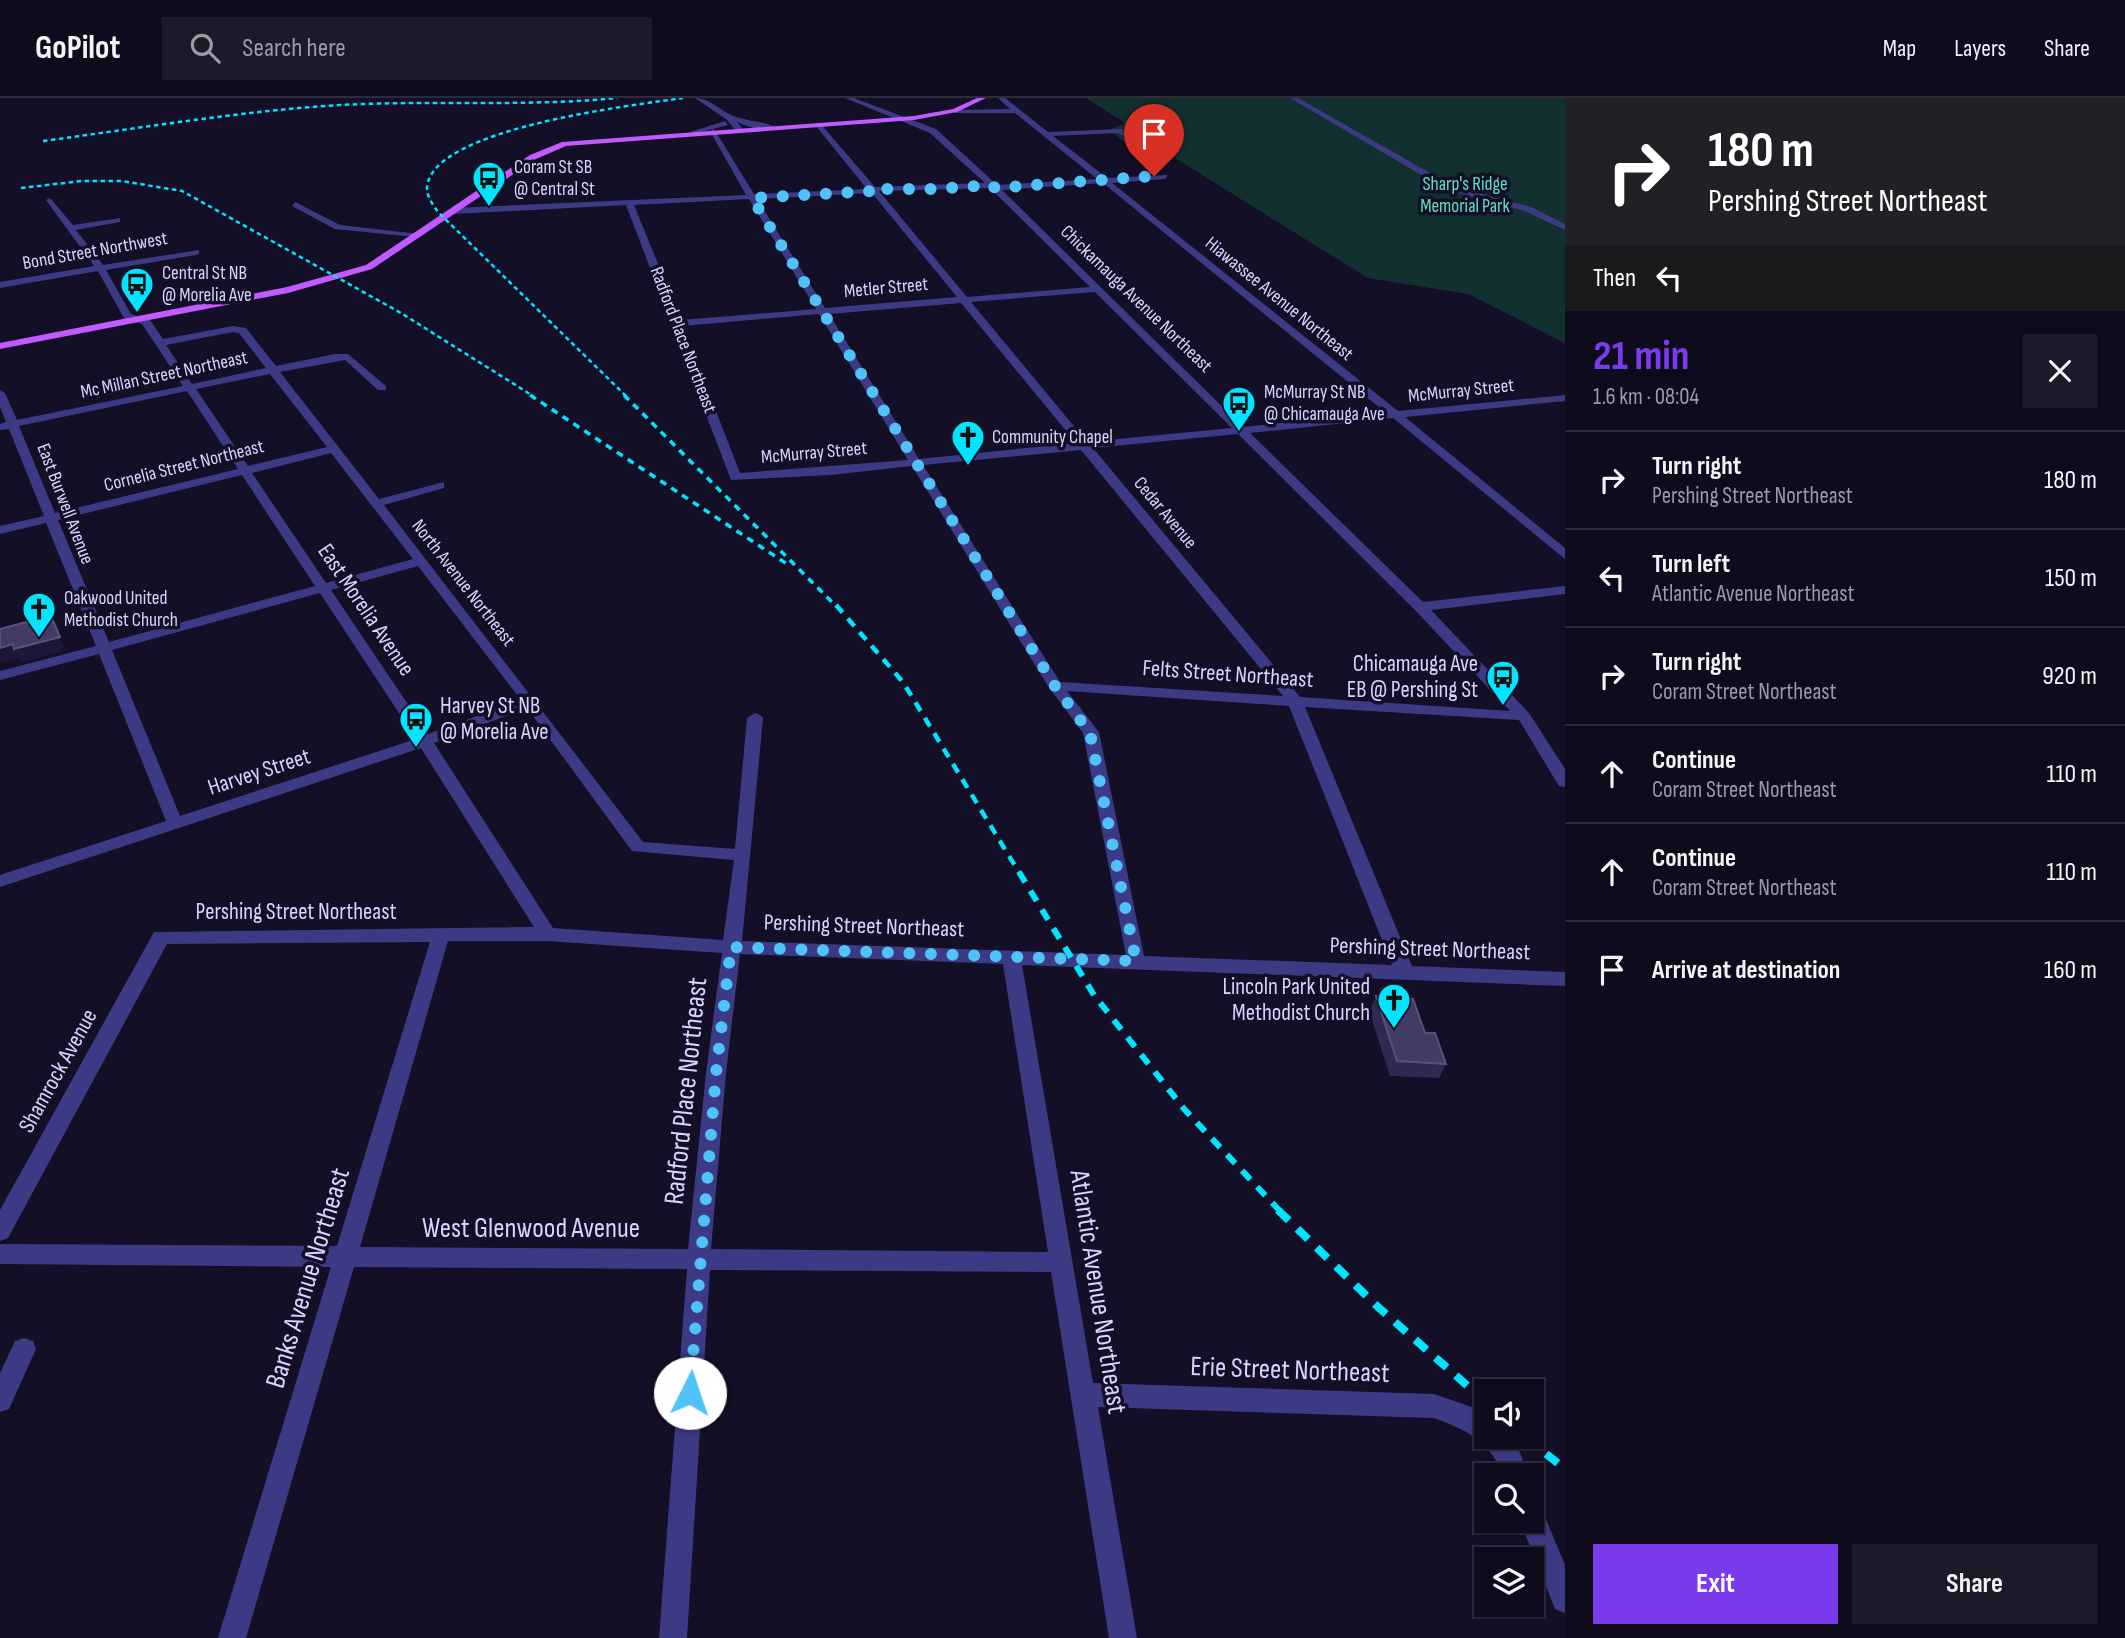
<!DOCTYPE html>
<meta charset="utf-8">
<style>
:root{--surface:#0e0b1c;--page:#1c1929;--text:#f1f3f6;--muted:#9b9ba3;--line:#2e2b3b;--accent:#7c3aed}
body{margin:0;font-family:"Sofia Sans Condensed",sans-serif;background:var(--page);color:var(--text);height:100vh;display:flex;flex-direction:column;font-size:26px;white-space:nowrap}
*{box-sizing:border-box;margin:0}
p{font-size:23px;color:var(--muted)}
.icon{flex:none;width:38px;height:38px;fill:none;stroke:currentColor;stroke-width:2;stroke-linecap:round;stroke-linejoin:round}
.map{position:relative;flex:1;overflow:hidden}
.sheet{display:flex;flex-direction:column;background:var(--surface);width:560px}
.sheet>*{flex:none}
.banner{background:#202124;color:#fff;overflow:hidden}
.controls{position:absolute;left:1474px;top:1281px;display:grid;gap:14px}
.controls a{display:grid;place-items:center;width:70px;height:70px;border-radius:0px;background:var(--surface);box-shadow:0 2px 5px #0004,0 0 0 2px var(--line);font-size:35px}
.pin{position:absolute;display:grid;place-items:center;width:60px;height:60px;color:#fff;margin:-72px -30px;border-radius:50% 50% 50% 0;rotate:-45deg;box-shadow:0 0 7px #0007}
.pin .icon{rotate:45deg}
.me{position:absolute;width:77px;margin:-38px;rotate:4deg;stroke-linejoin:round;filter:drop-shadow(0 0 5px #0008)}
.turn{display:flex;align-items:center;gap:24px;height:147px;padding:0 28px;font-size:32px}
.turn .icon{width:91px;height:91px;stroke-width:2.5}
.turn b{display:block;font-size:49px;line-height:60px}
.then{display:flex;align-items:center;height:66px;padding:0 28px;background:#0003;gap:14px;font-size:26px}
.round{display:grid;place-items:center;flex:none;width:74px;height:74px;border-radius:0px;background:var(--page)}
.overview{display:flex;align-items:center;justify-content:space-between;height:119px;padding:0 28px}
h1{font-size:42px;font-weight:700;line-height:52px;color:var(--accent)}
.cta{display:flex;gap:14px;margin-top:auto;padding:14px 28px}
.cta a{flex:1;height:80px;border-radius:0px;background:var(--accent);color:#fff;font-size:28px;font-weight:700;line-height:80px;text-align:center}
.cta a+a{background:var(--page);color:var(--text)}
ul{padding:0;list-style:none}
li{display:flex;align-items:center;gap:21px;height:98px;padding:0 28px;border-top:2px solid var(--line)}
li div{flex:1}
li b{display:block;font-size:26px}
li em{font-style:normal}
header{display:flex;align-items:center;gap:42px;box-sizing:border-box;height:98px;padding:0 35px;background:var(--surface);border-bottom:2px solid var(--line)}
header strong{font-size:33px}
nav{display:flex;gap:38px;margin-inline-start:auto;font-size:24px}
.search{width:490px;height:63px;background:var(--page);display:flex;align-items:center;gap:18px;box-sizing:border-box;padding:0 24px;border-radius:0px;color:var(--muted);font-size:26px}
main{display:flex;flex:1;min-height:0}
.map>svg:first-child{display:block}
.green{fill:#12302f}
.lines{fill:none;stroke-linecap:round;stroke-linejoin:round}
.minor{fill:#3d3a85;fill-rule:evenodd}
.major{fill:#c25bff;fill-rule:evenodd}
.rail-far4{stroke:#00e5ff;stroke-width:2.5;stroke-dasharray:4.5 3.5;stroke-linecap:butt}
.rail-far3{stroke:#00e5ff;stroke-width:3.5;stroke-dasharray:7 6;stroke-linecap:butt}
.rail-far2{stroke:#00e5ff;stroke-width:4.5;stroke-dasharray:10 8;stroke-linecap:butt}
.rail-far1{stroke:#00e5ff;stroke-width:6;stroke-dasharray:12 10;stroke-linecap:butt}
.rail{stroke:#00e5ff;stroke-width:8;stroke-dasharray:15 12;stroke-linecap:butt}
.wall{fill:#312854}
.shaded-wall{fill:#1d163a}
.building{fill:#433a66;stroke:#5a527e;stroke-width:2}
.route{stroke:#4fc3f7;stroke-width:12;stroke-dasharray:0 21.6}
.labels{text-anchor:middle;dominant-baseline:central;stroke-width:7;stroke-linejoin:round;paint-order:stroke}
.far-poi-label{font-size:19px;fill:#d9d4ff;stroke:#130f26;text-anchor:start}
.far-park-label{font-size:19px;fill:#5fe0c0;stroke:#130f26}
.far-street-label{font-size:19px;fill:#d9d4ff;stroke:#130f26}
.street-label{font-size:23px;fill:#d9d4ff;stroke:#130f26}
.poi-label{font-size:23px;fill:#d9d4ff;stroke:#130f26;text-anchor:end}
.near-street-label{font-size:28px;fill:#d9d4ff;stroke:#130f26}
</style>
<header>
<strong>GoPilot</strong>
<div class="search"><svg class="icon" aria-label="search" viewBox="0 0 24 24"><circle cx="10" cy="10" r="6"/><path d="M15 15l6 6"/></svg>Search here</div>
<nav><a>Map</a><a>Layers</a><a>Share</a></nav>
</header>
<main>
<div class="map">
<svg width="1565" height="1540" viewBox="0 0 1565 1540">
<rect width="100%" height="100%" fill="#130f26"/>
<polygon class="green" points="1086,0 1565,0 1565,245 1468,196 1368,180 1178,62 1155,45 1127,46 1109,32 1125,25"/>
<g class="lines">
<g class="minor">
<path d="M695,0C709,0 718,11 731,17C745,23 762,23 775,29C764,34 748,29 737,24L743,31L736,33L726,21Z"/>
<path d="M845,0H854L936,31L997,87L1097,81L1015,15H955L953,12L1010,11L998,0H1005L1048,34L1122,31L1127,39L1117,35L1053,38L1107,80L1168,77L1165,81L1112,85L1398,313L1565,297V303L1405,319L1565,450V461L1393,320L1250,335L1423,504L1565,488V496L1431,512L1529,615L1565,671V689L1559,688L1519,622L1305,609L1412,868L1565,874V888L1022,867L1093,1285L1434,1296L1483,1313L1486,1316V1339H1510L1515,1343L1529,1377H1503C1490,1343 1467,1332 1434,1320L1098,1309L1137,1540H1109L1051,1174L710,1172L687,1540H659L687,1171L354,1169L246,1540H218L331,1169L0,1166V1146L337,1148L430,844L167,846L8,1140L0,1143V1112L154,834L534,829L421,650L0,789V777L166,723L99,556L0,582V573L96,548L46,425L0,436V428L44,418L9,331L0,332V326L6,324L0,309V292L5,295L17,322L183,288L142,226L124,220L98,173L0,190V184L94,168L46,102L50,100L73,127L120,120V124L76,132L103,167L199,152V156L196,157L106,172L131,216L150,222L163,241L233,228L246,230L276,268L335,256H348L386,288V292H378L345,262L280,274L379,401L444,384V390L384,407L643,744L735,751L747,620L755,615L760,617L763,620L742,843L1126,857L1083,635L1048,588L912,368L830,377L731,382L626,107L453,116L449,113L453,110L746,97L710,33L714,31L754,96L867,91L816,28L819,24L875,89L985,85L930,35ZM1103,85L1385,314L1243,329L1002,92ZM990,90L992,92L1090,189L967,199L879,93ZM872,95L957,199L825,210L757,101ZM749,101L816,211L681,222L634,107ZM1095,194L1232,330L1087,344L971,204ZM961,205L1076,345L919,361L829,216ZM819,216L908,362L740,375L683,228ZM233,234L239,235L266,270L192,286L166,247ZM270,276L327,349L248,368L196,291ZM187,293L238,371L55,415L19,328ZM1238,336L1415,512L1510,613L1300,599L1093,350ZM1081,352L1283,598L1060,584L923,367ZM331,355L413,461L326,485L252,375ZM242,377L315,488L109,544L58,422ZM418,468L521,602L428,636L331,492ZM320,495L416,641L180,718L112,552ZM1067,593L1289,608L1392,867L1144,858L1099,634ZM527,610L632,753L734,762L723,842L553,830L434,645ZM448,843H547L722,855L706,975L688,1151L360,1149ZM740,856L1003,866L1048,1154L711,1151L726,975Z"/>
<polygon points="1290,0 1298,0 1453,88 1531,109 1565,126 1565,132 1525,113 1447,92"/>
<polygon points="725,23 728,27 694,36 690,34"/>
<polygon points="295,104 340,127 419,136 415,139 335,131 292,108"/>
<polygon points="24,1240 33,1243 36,1251 9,1311 0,1314 0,1275 15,1243"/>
<polygon points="1531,1403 1540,1407 1565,1467 1565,1515 1555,1511 1520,1423 1531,1423"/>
</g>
<polygon class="major" points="977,0 986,0 957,14 914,22 566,48 536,61 372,171 288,195 0,251 0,245 287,189 366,167 530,57 562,44 914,18 953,11"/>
<g class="rail-far4">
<path d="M43,43C142,30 240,13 340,7C432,2 525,9 617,0"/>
<polyline points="21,90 82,83 122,83 182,93 401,215 533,298"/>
<path d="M626,298L438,114C433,107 427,99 427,90C430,30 636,7 683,0"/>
</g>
<g class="rail-far3">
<polyline points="530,297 790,468"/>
<polyline points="624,297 837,509"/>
</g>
<polyline class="rail-far2" points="836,507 903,584 1020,776"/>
<polyline class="rail-far1" points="1019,774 1094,897 1185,1012 1280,1113"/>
<g class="rail">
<polyline points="1278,1112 1378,1209 1486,1304"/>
<polyline points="1525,1339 1565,1371"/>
</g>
</g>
<polygon class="wall" points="1383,891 1405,900 1425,935 1446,966 1439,980 1390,978 1369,913 1376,898 1379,899"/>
<polygon class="shaded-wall" points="60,539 66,552 21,565 18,560 0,565 0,550 13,546"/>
<g class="building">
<polygon points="49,513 60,539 14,551 13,546 0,550 0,531 30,523 29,519"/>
<polygon points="1383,891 1402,892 1405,900 1413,901 1425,935 1435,935 1446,966 1397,963 1376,898 1385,899"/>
</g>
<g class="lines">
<polyline class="route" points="690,1295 716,975 731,849 1136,863 1090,635 1055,588 752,100 873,93 872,91 933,91 992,87 995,90 1154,78"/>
</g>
<defs>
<symbol id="bus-pin" viewBox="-11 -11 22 30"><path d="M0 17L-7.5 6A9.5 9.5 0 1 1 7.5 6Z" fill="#00e5ff" stroke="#130f26"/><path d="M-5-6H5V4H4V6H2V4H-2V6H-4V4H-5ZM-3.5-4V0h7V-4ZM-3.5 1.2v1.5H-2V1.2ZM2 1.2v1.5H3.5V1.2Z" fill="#111"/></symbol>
<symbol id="church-pin" viewBox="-11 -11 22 30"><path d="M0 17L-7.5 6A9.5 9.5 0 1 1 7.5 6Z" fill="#00e5ff" stroke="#130f26"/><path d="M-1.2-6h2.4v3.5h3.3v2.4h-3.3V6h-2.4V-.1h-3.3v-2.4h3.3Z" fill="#111"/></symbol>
</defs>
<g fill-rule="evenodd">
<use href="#bus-pin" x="470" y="61" width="38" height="52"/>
<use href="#bus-pin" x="118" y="167" width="38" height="52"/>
<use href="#bus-pin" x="1220" y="286" width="38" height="52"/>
<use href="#church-pin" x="949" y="320" width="38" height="52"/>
<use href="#church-pin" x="20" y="492" width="38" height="52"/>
<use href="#bus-pin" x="1484" y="560" width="38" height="52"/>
<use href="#bus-pin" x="397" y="602" width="38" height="52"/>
<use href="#church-pin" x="1375" y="883" width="38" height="52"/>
</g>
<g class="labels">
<g class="far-poi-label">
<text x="514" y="69">Coram St SB<tspan x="514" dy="22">@ Central St</tspan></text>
<text x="162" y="175">Central St NB<tspan x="162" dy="22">@ Morelia Ave</tspan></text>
<text x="1264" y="294">McMurray St NB<tspan x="1264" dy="22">@ Chicamauga Ave</tspan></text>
<text x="992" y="339">Community Chapel</text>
<text x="64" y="500">Oakwood United<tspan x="64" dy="22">Methodist Church</tspan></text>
</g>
<g class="far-park-label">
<text x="1465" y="86">Sharp's Ridge<tspan x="1465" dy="22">Memorial Park</tspan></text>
</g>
<g class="far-street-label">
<text transform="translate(95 153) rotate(-10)">Bond Street Northwest</text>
<text transform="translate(886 190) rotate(-5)">Metler Street</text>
<text transform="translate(1136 201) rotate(44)">Chickamauga Avenue Northeast</text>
<text transform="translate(1279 201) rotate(39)">Hiawassee Avenue Northeast</text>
<text transform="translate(683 242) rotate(69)">Radford Place Northeast</text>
<text transform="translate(164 277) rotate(-12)">Mc Millan Street Northeast</text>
<text transform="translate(1461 293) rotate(-6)">McMurray Street</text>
<text transform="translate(814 355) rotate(-5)">McMurray Street</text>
<text transform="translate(184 368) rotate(-14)">Cornelia Street Northeast</text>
<text transform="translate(65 406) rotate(69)">East Burwell Avenue</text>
<text transform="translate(1165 415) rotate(50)">Cedar Avenue</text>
<text transform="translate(463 485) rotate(52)">North Avenue Northeast</text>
</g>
<g class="street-label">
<text transform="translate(366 512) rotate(56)">East Morelia Avenue</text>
<text transform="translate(1228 576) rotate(4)">Felts Street Northeast</text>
<text transform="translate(259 674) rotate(-18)">Harvey Street</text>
<text x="296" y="814">Pershing Street Northeast</text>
<text transform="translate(864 828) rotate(2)">Pershing Street Northeast</text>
<text transform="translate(1430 851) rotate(2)">Pershing Street Northeast</text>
<text transform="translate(58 973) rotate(-61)">Shamrock Avenue</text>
</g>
<g class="poi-label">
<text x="1478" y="566">Chicamauga Ave<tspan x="1478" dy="26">EB @ Pershing St</tspan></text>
<text x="440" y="608" text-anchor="start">Harvey St NB<tspan x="440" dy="26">@ Morelia Ave</tspan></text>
<text x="1370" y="889">Lincoln Park United<tspan x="1370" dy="26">Methodist Church</tspan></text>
</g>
<g class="near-street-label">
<text transform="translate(686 993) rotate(-84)">Radford Place Northeast</text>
<text x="531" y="1130">West Glenwood Avenue</text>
<text transform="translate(308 1180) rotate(-73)">Banks Avenue Northeast</text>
<text transform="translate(1098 1194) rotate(81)">Atlantic Avenue Northeast</text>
<text transform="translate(1290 1272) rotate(2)">Erie Street Northeast</text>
</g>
</g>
</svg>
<div class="controls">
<a><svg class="icon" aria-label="sound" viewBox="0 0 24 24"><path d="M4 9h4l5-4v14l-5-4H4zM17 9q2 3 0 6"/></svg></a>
<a><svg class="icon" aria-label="search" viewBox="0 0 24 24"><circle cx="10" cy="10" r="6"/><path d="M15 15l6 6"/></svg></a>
<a><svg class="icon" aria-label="layers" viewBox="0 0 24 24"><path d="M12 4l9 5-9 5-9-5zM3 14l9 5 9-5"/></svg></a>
</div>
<div class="pin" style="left:1154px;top:78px;background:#d93025"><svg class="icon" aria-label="arrive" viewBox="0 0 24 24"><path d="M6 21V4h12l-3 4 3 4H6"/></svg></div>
<svg class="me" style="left:690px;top:1295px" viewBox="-20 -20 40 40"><circle r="19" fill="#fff"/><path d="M0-13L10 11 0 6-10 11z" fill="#4fc3f7"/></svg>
</div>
<section class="sheet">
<div class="banner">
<div class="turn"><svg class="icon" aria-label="right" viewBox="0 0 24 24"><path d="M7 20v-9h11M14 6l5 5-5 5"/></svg><div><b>180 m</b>Pershing Street Northeast</div></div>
<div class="then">Then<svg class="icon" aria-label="left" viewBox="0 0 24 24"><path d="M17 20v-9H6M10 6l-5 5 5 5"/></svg></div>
</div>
<div class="overview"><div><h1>21 min</h1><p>1.6 km · 08:04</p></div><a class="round"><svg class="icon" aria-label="close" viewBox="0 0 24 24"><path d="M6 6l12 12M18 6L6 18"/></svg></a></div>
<ul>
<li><svg class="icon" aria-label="right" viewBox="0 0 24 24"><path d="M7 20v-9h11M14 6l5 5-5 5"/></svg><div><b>Turn right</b><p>Pershing Street Northeast</p></div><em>180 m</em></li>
<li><svg class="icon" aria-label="left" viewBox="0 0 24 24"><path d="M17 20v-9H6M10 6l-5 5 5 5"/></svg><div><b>Turn left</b><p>Atlantic Avenue Northeast</p></div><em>150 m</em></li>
<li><svg class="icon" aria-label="right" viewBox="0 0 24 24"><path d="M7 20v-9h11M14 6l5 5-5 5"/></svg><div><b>Turn right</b><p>Coram Street Northeast</p></div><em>920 m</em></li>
<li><svg class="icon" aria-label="ahead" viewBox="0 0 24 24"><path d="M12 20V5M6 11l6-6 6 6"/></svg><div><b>Continue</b><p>Coram Street Northeast</p></div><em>110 m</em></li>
<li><svg class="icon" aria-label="ahead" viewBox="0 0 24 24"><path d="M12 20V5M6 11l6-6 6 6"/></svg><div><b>Continue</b><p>Coram Street Northeast</p></div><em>110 m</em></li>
<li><svg class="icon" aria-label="arrive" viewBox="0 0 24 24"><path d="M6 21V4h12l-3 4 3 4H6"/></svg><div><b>Arrive at destination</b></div><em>160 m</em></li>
</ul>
<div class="cta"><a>Exit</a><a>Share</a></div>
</section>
</main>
